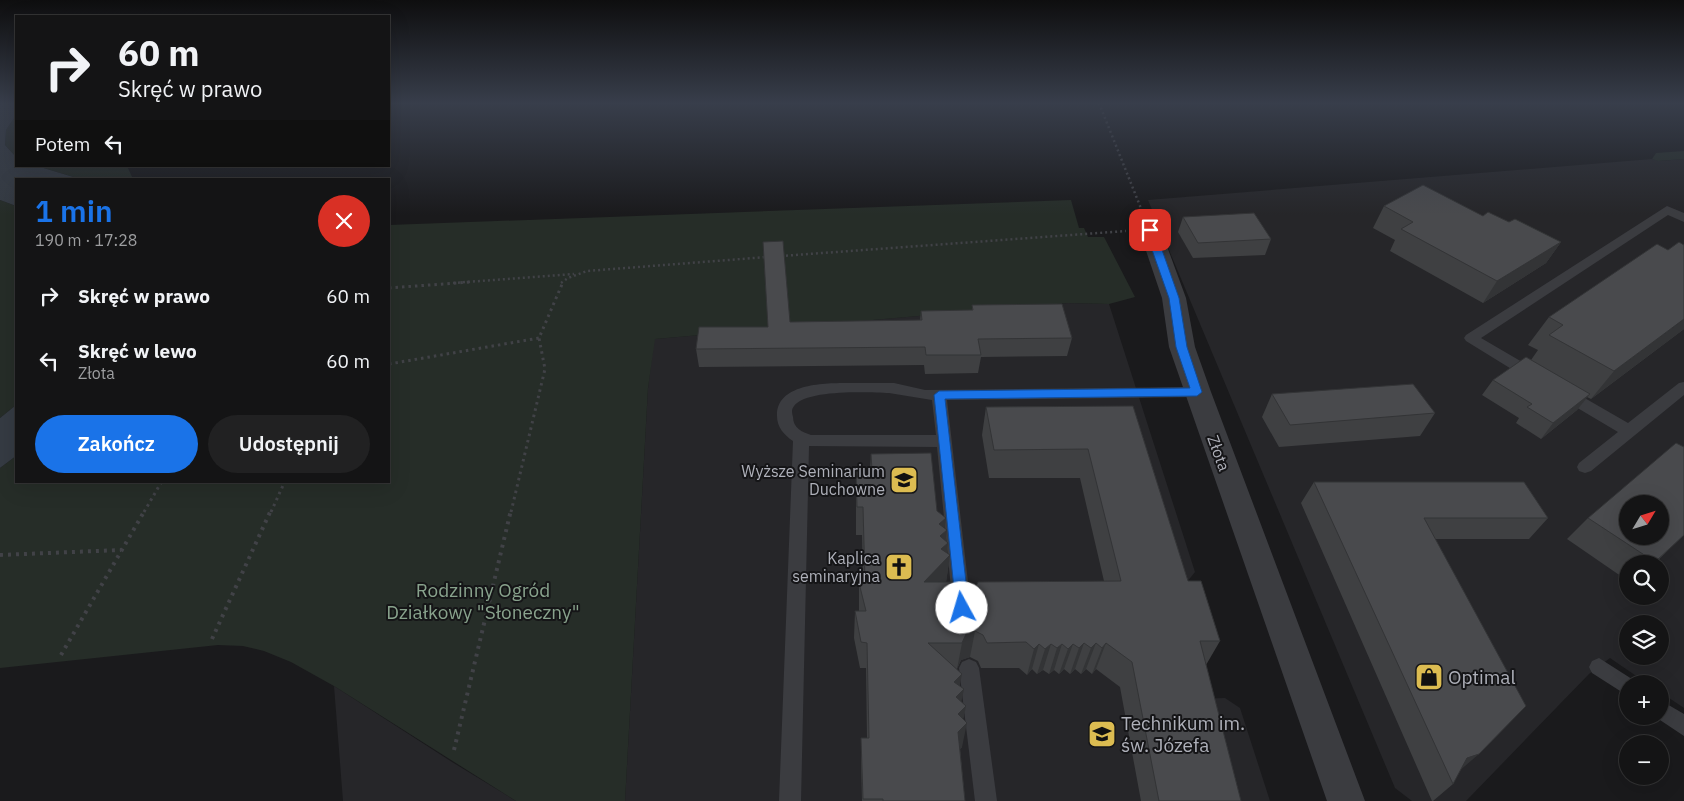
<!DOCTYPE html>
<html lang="pl">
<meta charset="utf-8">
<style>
:root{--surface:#141415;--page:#212122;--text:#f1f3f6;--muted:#9d9ea0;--line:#333334;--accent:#1a73e8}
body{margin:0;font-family:"IBM Plex Sans",sans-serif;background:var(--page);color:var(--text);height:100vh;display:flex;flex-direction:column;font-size:19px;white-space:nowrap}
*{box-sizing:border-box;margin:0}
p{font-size:16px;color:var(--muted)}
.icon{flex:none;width:28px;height:28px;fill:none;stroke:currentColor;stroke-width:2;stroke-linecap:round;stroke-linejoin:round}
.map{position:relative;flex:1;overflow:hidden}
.panel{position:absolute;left:15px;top:178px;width:375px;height:305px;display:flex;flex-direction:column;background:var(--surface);border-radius:0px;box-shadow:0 5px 20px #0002,0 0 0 1px var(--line)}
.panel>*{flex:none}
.banner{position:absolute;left:15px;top:15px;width:375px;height:152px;border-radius:0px;box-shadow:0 5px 20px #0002,0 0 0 1px var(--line);background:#141415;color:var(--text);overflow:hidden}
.needle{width:32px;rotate:52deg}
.tools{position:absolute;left:1619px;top:495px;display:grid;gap:10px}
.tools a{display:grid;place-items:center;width:50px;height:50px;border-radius:50%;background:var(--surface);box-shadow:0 5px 20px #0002,0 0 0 1px var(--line);font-size:25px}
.pin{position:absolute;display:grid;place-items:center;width:42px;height:42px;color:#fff;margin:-21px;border-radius:10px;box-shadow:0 2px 8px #0006}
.me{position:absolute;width:55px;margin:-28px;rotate:354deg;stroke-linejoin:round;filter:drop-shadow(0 0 4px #0008)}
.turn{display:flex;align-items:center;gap:18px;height:105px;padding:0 20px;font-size:22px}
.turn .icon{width:65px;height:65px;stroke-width:2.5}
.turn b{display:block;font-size:35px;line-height:42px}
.then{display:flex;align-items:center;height:48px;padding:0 20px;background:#0003;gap:10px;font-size:19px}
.round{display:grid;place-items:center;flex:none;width:52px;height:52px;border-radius:26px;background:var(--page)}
.head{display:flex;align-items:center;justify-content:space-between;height:85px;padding:0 20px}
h1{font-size:30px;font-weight:600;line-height:38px;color:var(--accent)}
.action{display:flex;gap:10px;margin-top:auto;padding:10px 20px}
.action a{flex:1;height:58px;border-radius:30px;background:var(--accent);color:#fff;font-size:20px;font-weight:600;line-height:58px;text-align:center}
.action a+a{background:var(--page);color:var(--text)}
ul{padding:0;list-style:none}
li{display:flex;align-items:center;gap:15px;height:65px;padding:0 20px}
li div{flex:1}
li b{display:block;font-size:19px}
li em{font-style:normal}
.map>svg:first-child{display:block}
.built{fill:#262629;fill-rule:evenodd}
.green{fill:#262d28}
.water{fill:#353b43}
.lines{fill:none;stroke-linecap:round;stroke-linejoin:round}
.path-far2{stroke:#414247;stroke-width:2.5;stroke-dasharray:2 3;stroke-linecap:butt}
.path-far1{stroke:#414247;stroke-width:3;stroke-dasharray:2.5 4;stroke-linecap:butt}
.path{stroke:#414247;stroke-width:4;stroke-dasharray:3 5;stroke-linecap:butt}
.service{fill:#3b3c40;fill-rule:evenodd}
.minor{fill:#3b3c40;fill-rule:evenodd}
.wall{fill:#3f4042}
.shaded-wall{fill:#333436}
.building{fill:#494a4d;stroke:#333436;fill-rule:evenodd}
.route{fill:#1a73e8;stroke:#114b97}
.labels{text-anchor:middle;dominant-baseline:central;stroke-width:4;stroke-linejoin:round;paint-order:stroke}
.street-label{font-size:16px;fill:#aeb0b9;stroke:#151517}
.poi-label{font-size:16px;fill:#aeb0b9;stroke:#151517;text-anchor:end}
.near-park-label{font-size:19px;fill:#88a28c;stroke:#151517}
.near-poi-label{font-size:19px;fill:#aeb0b9;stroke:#151517;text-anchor:start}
</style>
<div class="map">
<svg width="1684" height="801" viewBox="0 0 1684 801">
<rect width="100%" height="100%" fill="#1a1a1c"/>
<g class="built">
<path d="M1652,159L1659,161L1684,159V708L1660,692V684H1648L1610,658L1589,674L1466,801H1412L1395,788L1148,200ZM1628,504H1660V536H1628ZM1628,564H1660V596H1628ZM1628,624H1660V656H1628Z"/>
<polygon points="1068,303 1109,304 1195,572 1187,582 1194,699 1225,698 1240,708 1270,801 625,801 648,388 654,339"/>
<polygon points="334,686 452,762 516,801 343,801"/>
</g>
<g class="green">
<polygon points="16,115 16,157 5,145 6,130"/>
<polygon points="1684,151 1684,159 1658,161 1652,159 1656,153"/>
<polygon points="37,166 127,166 133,179 80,179"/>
<polygon points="0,200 16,206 16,405 0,418"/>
<polygon points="1071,200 1079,228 1084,228 1088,237 1104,237 1135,297 1109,304 1068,303 655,339 648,388 625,801 516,801 334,686 291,662 264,651 243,646 218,645 0,668 0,468 16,456 16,481 389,481 389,225"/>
</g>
<g class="water">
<polygon points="0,103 16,103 16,115 6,130 5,145 16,157 16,166 37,166 80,179 16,179 16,206 0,200"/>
<polygon points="16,405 16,456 0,468 0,418"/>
</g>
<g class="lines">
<g class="path-far2">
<polyline points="1099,103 1142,211"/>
<polyline points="781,256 1126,231"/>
<polyline points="453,283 574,274"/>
<polyline points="561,283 568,278 587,271 767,257"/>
</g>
<g class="path-far1">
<polyline points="389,288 470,282"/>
<polyline points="389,364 539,338"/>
<polyline points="144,512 162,481"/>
<polyline points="271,512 285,481"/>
<polyline points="511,512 545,369 539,338 563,282"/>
</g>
<g class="path">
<polyline points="0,555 121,550"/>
<polyline points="212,639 271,510"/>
<polyline points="61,655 145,510"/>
<polyline points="454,750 511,510"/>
</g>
<g class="service">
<polygon points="1667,206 1684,213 1684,222 1668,215 1481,338 1536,370 1538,374 1536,378 1526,378 1466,341 1464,338 1466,335"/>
<polygon points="1684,382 1684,395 1591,471 1585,473 1579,471 1577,467 1579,463 1618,432 1559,397 1557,393 1559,389 1564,388 1569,389 1628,423 1679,383"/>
<path d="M855,383H894L925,390L1197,387L1202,388L1204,392L1202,396L1197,397L947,400L971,608L968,614L962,616L956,614L953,608L937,447L809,446L801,801H779L793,441C784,435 777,427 777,416C776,381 832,383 855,383ZM889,393L932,400L936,435H811C802,432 793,428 793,417C792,413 791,410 794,406C806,389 869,392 889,393Z"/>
<polygon points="1599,658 1635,681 1636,684 1628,684 1628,696 1592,673 1589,667 1592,661"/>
<polygon points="969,659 976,662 979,668 997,801 975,801 959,668 962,662"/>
<polygon points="1660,700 1684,714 1684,736 1654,716 1660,716"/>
</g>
<polygon class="minor" points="1150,223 1158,225 1161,230 1186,298 1195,347 1211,392 1365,801 1327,801 1169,347 1162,298 1139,230 1142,225"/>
</g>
<g class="wall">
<polygon points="1384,206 1483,216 1509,222 1561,242 1546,263 1483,303 1390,251 1395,240 1373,228"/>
<polygon points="1183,217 1271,239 1265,255 1193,258 1178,232"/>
<polygon points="972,305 1072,338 1067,356 981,357 978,373 925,374 924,365 699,367 696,349 768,327 790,322 920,321 921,311 972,310"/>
<polygon points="1549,317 1684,329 1591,399 1587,397 1577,410 1541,439 1516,423 1519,418 1482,395 1493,380 1531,360 1538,350 1528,345"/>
<polygon points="1272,394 1435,413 1420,436 1279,447 1262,417"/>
<polygon points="1133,406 1188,581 1220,641 1206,665 1241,801 1141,801 1120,687 1096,669 1092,674 1086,669 1081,674 1075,669 1070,674 1064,669 1059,674 1054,670 1049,674 1043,670 1037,674 1032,669 1027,675 1019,668 981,668 978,661 970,657 961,660 957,669 956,669 960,686 961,702 966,706 963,719 962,747 960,749 965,801 862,801 861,762 861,738 867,738 866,668 860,668 854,638 855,611 859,611 859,583 863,583 862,535 856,535 856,470 870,470 871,454 937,511 946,518 944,528 947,530 946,541 948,543 947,553 950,555 946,582 960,589 967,591 1104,581 1080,478 989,478 982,435 986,407"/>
<polygon points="1314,482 1548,518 1529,539 1435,539 1460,770 1453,784 1433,801 1432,801 1301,503"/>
<polygon points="1588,518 1684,535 1654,564 1628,564 1628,581 1567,539"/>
</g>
<g class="shaded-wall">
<polygon points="1561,242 1546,263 1483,303 1497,281"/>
<polygon points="1684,319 1684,329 1591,399 1614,371"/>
<polygon points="1590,394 1577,410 1541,439 1553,423"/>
<polygon points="946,518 944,533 947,530 945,546 948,543 946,559 950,555 946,583 924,582 939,524"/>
<polygon points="975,631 970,657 961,660 957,669 962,643 966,634"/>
<polygon points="1084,643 1075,669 1070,674 1079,648"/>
<polygon points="1096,643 1086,669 1081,674 1091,648"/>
<polygon points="1106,643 1096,669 1092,674 1102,648"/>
<polygon points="1039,644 1032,669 1027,675 1034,649"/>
<polygon points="1051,644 1043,670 1037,674 1045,649"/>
<polygon points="1062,644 1054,670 1049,674 1057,648"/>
<polygon points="1073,644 1064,669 1059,674 1068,649"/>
<polygon points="962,674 958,695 964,689 959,713 966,706 961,729 967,723 962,747 954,756 954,682"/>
<polygon points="1479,754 1458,772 1467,758"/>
</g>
<g class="building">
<polygon points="1423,185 1483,216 1488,212 1509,222 1515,219 1561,242 1497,281 1401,229 1413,222 1384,206"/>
<polygon points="1254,213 1271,239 1198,243 1183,217"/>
<polygon points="783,241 790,322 922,320 921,311 973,310 972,305 1062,304 1072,338 978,339 981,355 926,355 925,347 696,349 699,327 768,327 763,242"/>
<polygon points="1679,242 1684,245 1684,319 1614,371 1549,335 1563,325 1549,317 1657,244 1668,250"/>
<polygon points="1526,357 1590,394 1553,423 1527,407 1532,404 1493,380"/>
<polygon points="1413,384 1435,413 1290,425 1272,394"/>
<polygon points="1133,406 1188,581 1201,581 1220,641 1200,641 1241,801 1159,801 1132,662 1106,643 1102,648 1096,643 1091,648 1084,643 1079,648 1073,644 1068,649 1062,644 1057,648 1051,644 1045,649 1039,644 1034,649 1026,642 987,643 983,635 975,631 966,634 962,643 928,643 962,674 954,682 964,689 956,697 966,706 958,714 967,723 958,732 965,801 883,801 883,799 863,799 861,738 869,738 867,643 861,642 855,611 866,611 859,583 865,582 863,507 857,507 856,470 872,470 871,454 931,453 937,511 946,518 939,524 947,530 940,536 948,543 941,549 950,555 924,582 955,582 960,589 967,591 975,588 978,582 1121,581 1088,449 994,450 986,407"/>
<path d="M1676,443L1684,447V535L1655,562L1588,518ZM1628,504H1660V536H1628Z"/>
<polygon points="1314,482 1524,482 1548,518 1424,518 1526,706 1479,754 1467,758 1453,784"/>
</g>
<linearGradient id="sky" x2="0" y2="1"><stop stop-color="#0e0e0f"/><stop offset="0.48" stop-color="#383e4b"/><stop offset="1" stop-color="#383e4b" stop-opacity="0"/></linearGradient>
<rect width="1684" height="215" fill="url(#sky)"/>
<polygon class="route" points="1150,227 1155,230 1179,298 1187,347 1202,392 1197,396 945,399 969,608 967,613 962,614 958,613 956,608 934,395 939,391 1190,388 1176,347 1169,298 1145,230"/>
<defs>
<symbol id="university-square" viewBox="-11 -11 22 22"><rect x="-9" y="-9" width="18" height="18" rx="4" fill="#dcbc51" stroke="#151517"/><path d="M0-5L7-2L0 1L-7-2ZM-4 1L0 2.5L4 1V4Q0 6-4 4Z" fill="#111"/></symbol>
<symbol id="church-square" viewBox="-11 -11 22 22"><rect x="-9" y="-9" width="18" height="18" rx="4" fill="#dcbc51" stroke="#151517"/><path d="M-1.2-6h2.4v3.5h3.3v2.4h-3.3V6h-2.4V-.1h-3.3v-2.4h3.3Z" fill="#111"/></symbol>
<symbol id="shop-square" viewBox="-11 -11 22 22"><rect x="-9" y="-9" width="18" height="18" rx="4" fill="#dcbc51" stroke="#151517"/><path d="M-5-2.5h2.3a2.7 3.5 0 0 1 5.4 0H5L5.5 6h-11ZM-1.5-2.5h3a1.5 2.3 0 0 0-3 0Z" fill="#111"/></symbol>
<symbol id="school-square" viewBox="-11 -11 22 22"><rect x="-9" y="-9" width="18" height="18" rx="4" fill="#dcbc51" stroke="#151517"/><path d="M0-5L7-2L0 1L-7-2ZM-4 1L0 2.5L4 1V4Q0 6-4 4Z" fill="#111"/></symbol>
</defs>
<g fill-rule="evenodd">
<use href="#university-square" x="888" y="464" width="32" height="32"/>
<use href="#church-square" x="883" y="551" width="32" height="32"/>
<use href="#shop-square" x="1413" y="661" width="32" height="32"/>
<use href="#school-square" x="1086" y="718" width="32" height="32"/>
</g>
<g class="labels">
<g class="street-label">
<text transform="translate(1219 453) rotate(70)">Złota</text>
</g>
<g class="poi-label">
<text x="885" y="471">Wyższe Seminarium<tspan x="885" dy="18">Duchowne</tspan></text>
<text x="880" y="558">Kaplica<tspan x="880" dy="18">seminaryjna</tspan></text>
</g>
<g class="near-park-label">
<text x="483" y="590">Rodzinny Ogród<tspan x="483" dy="22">Działkowy "Słoneczny"</tspan></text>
</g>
<g class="near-poi-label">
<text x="1448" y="677">Optimal</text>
<text x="1121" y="723">Technikum im.<tspan x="1121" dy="22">św. Józefa</tspan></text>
</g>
</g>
</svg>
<div class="tools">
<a><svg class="needle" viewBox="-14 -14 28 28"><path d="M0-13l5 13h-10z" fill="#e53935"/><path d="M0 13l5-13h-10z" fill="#9d9ea0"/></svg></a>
<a><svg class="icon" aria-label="search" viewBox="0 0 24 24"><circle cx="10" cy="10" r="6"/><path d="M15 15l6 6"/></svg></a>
<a><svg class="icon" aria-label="layers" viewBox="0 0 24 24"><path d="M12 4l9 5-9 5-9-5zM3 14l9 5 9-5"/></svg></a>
<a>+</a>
<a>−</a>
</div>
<div class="pin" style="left:1150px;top:230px;background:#d93025"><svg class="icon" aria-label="arrive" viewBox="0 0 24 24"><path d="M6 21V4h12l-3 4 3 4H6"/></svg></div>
<svg class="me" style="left:962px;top:608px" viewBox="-20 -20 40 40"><circle r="19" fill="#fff"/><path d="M0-13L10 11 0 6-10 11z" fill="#1a73e8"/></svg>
<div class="banner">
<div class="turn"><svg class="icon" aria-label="right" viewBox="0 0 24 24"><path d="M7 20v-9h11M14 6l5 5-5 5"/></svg><div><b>60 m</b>Skręć w prawo</div></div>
<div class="then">Potem<svg class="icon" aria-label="left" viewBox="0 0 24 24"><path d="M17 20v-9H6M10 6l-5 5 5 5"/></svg></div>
</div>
<section class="panel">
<div class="head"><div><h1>1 min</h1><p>190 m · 17:28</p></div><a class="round" style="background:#d93025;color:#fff"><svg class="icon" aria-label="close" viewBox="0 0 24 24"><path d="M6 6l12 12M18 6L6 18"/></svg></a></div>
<ul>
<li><svg class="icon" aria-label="right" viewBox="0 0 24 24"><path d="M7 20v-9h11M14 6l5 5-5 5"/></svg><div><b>Skręć w prawo</b></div><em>60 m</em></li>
<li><svg class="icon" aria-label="left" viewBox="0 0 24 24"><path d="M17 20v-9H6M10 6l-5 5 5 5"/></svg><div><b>Skręć w lewo</b><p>Złota</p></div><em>60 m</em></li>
</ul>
<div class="action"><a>Zakończ</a><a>Udostępnij</a></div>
</section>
</div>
